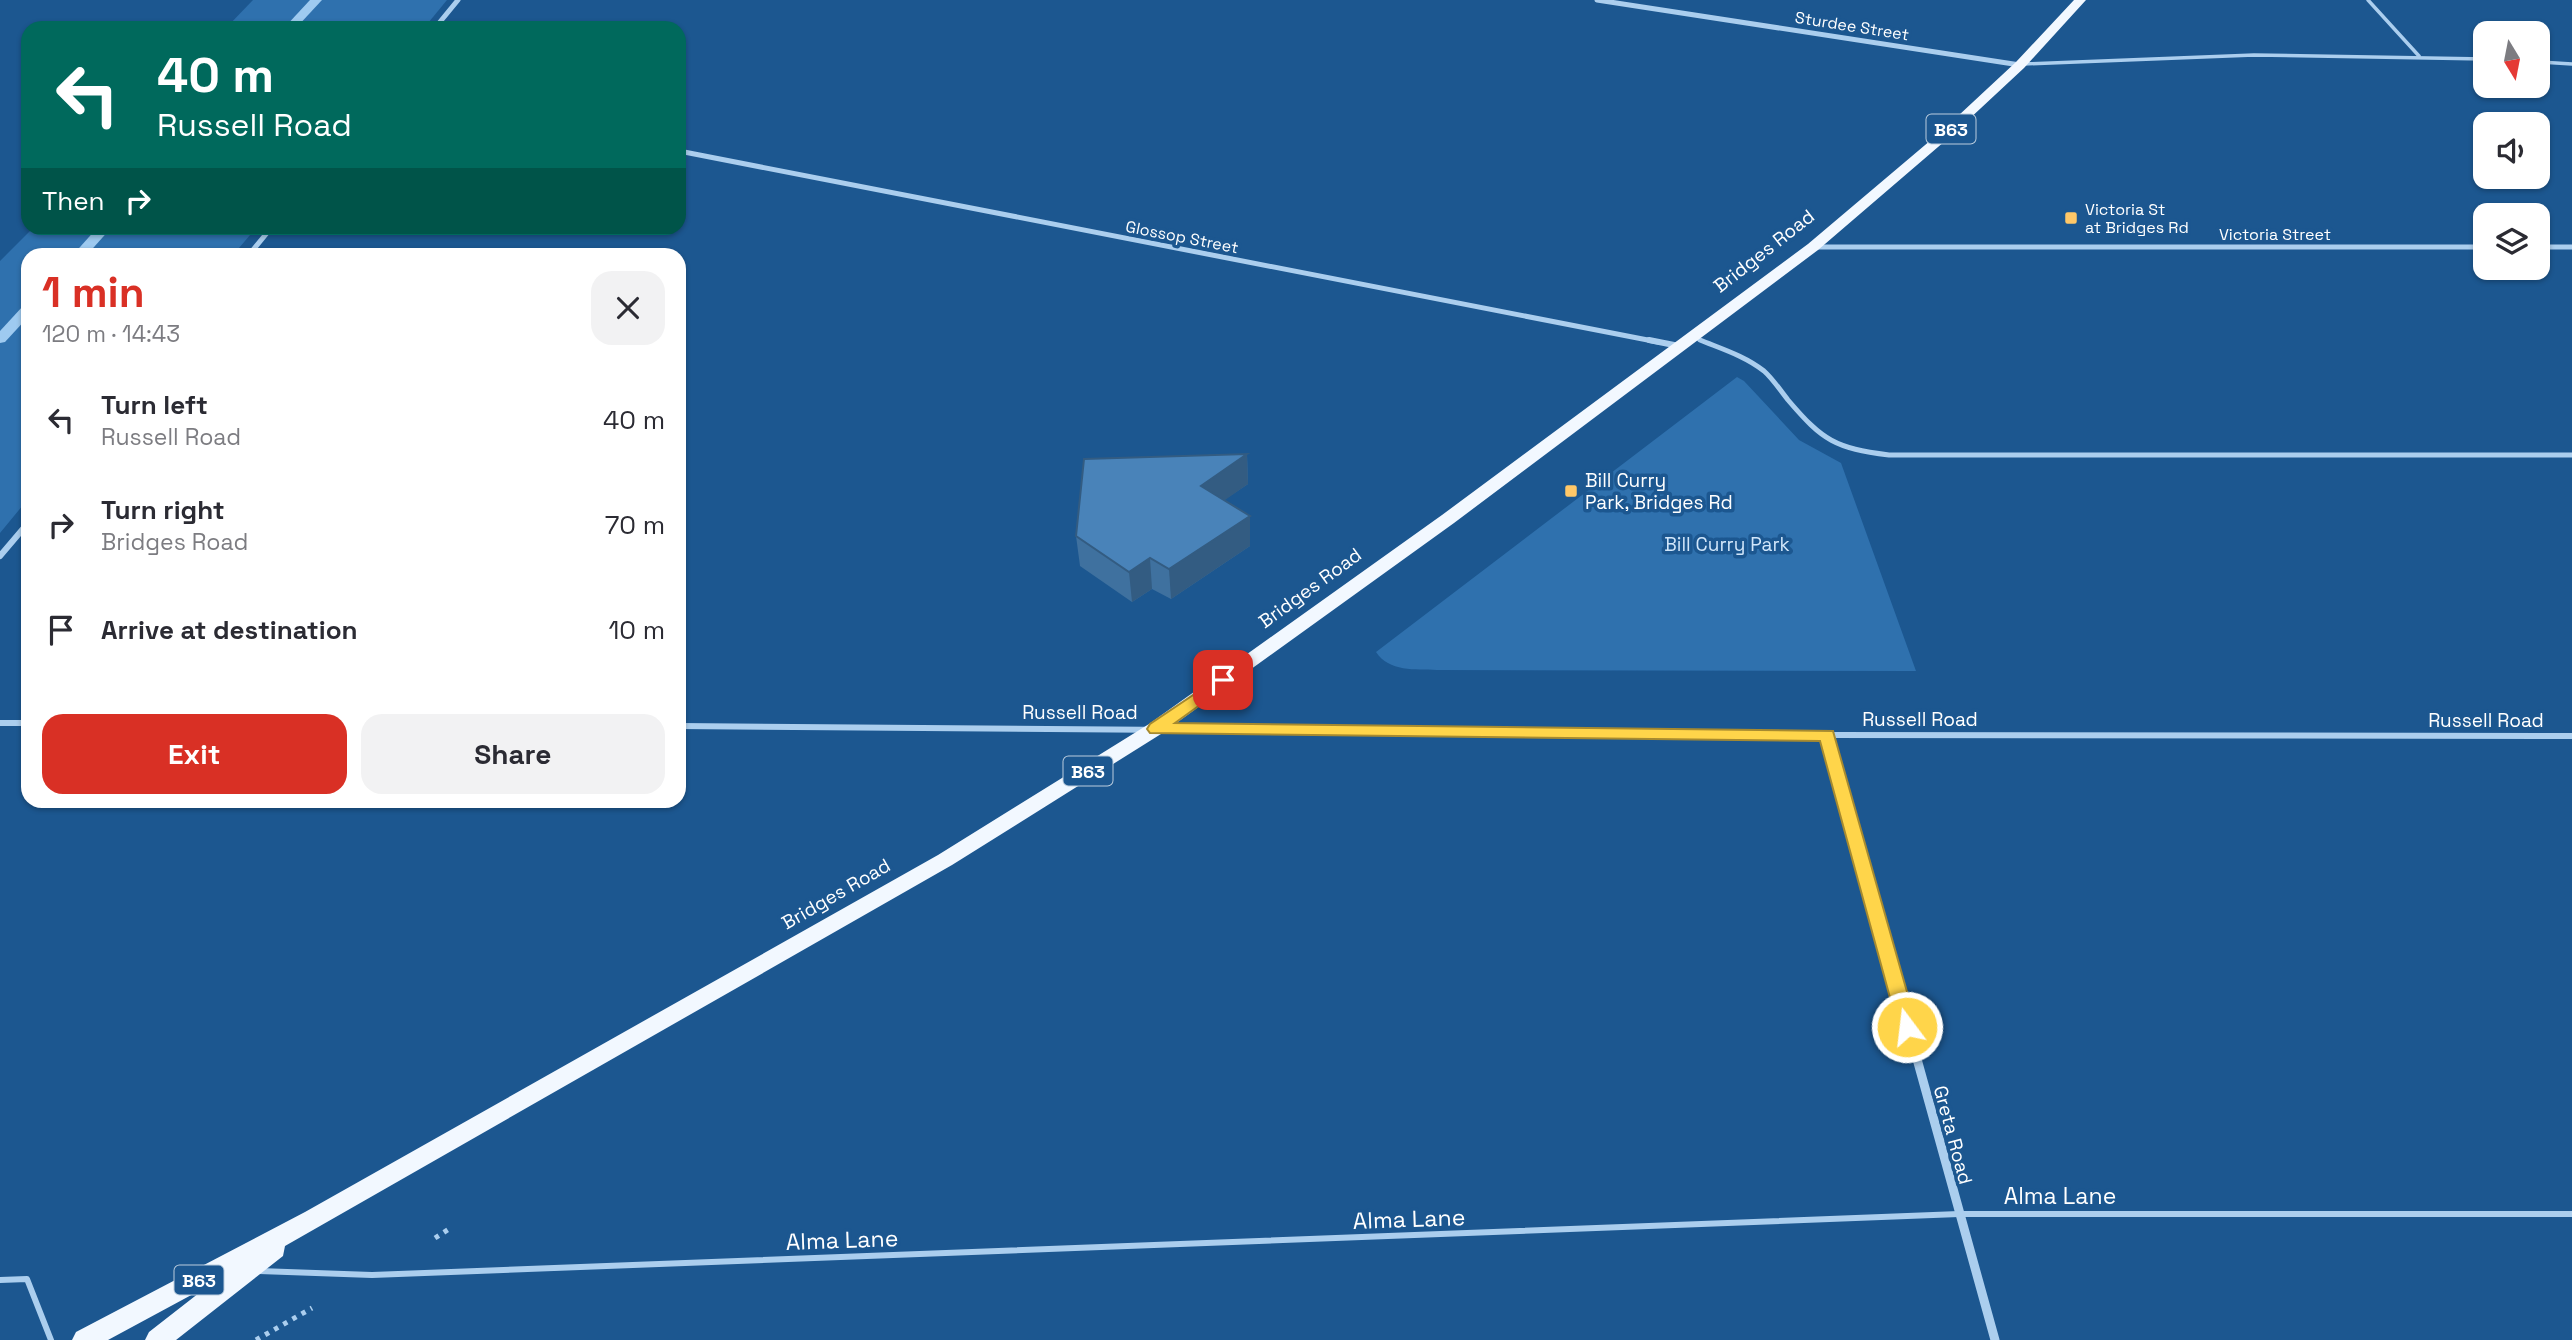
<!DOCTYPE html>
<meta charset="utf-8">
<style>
:root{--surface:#fff;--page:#f2f2f3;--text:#2b2b33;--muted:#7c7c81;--accent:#d93025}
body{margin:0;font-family:"Space Grotesk",sans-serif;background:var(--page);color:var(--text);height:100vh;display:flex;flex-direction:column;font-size:26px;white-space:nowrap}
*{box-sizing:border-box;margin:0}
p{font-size:23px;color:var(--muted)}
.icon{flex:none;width:38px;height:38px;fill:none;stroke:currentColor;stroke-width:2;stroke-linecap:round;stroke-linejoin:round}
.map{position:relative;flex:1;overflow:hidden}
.drawer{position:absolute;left:21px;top:248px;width:665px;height:560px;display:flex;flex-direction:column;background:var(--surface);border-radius:21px;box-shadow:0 2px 5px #0004}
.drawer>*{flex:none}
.guide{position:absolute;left:21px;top:21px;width:665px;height:214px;border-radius:21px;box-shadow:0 2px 5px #0004;background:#00695c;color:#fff;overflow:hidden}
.needle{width:46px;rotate:170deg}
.fabs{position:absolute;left:2473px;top:21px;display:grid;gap:14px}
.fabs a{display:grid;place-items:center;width:77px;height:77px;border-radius:14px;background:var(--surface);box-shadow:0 2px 5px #0004;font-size:35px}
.pin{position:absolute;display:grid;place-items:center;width:60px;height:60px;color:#fff;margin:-30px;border-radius:14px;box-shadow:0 4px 10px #0006}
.me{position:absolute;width:77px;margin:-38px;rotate:345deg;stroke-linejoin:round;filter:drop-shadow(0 0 5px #0008)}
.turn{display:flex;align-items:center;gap:24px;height:147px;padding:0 21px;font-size:32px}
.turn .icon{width:91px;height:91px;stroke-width:2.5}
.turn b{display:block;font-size:49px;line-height:60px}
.then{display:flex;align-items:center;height:66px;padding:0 21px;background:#0003;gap:14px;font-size:26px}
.round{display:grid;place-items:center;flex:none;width:74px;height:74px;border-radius:21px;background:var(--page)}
.summary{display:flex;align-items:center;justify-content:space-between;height:119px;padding:0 21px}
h1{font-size:42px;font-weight:700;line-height:52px;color:var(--accent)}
.action{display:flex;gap:14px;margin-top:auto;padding:14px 21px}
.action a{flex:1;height:80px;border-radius:21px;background:var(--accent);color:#fff;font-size:28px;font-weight:700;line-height:80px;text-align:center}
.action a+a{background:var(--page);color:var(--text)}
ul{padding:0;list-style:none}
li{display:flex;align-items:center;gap:21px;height:105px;padding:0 21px}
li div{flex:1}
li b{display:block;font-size:26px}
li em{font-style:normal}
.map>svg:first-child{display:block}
.green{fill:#2f71ae}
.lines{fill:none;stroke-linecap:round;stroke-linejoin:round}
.stream{fill:#9ecaf0;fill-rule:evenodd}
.path{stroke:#abceee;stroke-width:5;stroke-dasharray:4.5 6;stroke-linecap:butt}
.lane-far2{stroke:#abceee;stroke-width:3.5}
.lane-far1{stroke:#abceee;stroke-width:5}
.lane{stroke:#abceee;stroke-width:6}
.street-far2{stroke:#abceee;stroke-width:5}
.street-far1{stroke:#abceee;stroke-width:6}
.street{stroke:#abceee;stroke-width:9}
.primary{fill:#f2f8ff;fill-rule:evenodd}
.wall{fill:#3f719f}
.shaded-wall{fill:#335c82}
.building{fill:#4983b9;stroke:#335c82;stroke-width:2}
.route{fill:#ffd54a;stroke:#a68a30;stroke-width:2}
.poi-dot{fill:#ffc868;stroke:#1c5790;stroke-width:2.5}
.labels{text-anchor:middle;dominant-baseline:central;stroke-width:7;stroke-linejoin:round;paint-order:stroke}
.far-street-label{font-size:16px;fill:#fff;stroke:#1c5790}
.far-poi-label{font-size:16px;fill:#fff;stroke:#1c5790;text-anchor:start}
.shield{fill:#1c5790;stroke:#bbcdde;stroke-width:2}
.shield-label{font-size:18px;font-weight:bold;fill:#fff}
.street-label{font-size:19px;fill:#fff;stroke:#1c5790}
.poi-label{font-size:19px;fill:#fff;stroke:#1c5790;text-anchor:start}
.park-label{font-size:19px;fill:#d1e6fa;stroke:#1c5790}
.near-street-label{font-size:23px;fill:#fff;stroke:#1c5790}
</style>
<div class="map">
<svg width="2572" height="1340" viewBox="0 0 2572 1340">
<rect width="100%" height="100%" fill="#1c5790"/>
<g class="green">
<polygon points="253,0 447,0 424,28 226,28"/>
<polygon points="33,228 256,228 233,255 28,256 28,499 0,533 0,261"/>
<path d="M1737,377L1744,381L1799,440L1841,463L1916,671L1437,670C1415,669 1389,672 1376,652Z"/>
</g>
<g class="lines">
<g class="stream">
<polygon points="310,0 322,0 296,28 284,28"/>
<polygon points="97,228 111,228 86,256 72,256"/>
<polygon points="28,305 28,317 5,342 0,343 0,331 23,306"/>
</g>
<g class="path">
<polyline points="435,1238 449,1229"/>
<polyline points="256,1340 312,1308"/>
</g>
<g class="lane-far2">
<polyline points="2368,0 2419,56"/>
<polyline points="2538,62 2572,64"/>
<polyline points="2023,64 2254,55 2485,59"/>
<polyline points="1693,337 1705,342"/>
</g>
<path class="lane-far1" d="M1700,340C1722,349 1745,356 1764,371C1773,379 1780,390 1788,400C1823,441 1835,448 1889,455H2572"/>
<g class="lane">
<polyline points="259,1271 372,1275 1959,1214 2572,1214"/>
<polyline points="0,1280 27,1279 51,1340"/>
</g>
<g class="street-far2">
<polyline points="1597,0 2020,65"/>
<polyline points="435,28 458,0"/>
<polyline points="679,151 1658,342"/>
<polyline points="1813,247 2485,247"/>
<polyline points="2538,247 2572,247"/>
<polyline points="248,256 271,228"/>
</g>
<g class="street-far1">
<polyline points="1649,340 1679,346"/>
<polyline points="0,556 28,523"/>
<polyline points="0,723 28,723"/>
<polyline points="679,726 1827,735 2572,736"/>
<polyline points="1827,735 1839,779"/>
</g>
<polyline class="street" points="1839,778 1995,1340"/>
<polygon class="primary" points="2074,0 2086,0 2024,68 1952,135 1818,250 1454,523 1161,734 952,865 285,1246 283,1256 176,1340 145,1340 149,1332 208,1286 108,1340 72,1340 76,1332 305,1212 938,855 1149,724 1442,515 1808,244 1944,129 2016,62"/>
</g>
<polygon class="wall" points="1247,454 1248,484 1224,500 1250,546 1171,599 1152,589 1132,602 1080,566 1076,536"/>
<g class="shaded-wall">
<polygon points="1247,454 1248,484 1202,516 1201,486"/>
<polygon points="1250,516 1250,546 1171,599 1169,569"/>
<polygon points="1150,558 1152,589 1132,602 1129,572"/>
</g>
<polygon class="building" points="1247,454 1201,486 1250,516 1169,569 1150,558 1129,572 1076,536 1084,459"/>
<polygon class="route" points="1223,675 1231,680 1229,684 1175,723 1833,731 1917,1027 1914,1033 1907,1035 1900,1033 1898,1027 1820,741 1150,733 1147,729 1150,724"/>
<g class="poi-dot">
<rect x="2064" y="211" width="14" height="14" rx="3.5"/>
<rect x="1564" y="484" width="14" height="14" rx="3.5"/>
</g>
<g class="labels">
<g class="far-street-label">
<text transform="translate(1852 26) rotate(9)">Sturdee Street</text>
<text x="2275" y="234">Victoria Street</text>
<text transform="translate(1182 237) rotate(11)">Glossop Street</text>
</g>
<g class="far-poi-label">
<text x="2085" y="209">Victoria St<tspan x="2085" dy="18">at Bridges Rd</tspan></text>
</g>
<g class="shield">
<rect x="1926.5" y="114.5" width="49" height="29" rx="5"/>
<rect x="1063.5" y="756.5" width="49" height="29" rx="5"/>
<rect x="174.5" y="1265.5" width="49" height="29" rx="5"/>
</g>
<g class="shield-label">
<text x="1951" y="129">B63</text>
<text x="1088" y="771">B63</text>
<text x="199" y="1280">B63</text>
</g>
<g class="street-label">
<text transform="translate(1764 251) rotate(-38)">Bridges Road</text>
<text transform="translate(1310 588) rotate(-36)">Bridges Road</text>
<text x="1080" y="712">Russell Road</text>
<text x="1920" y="719">Russell Road</text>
<text x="2486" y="720">Russell Road</text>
<text transform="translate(836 894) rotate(-30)">Bridges Road</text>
<text transform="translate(1953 1135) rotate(75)">Greta Road</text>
</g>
<g class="poi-label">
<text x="1585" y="480">Bill Curry<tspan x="1585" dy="22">Park, Bridges Rd</tspan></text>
</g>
<g class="park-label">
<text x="1727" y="544">Bill Curry Park</text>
</g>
<g class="near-street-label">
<text x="2060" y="1196">Alma Lane</text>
<text transform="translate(1409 1219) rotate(-2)">Alma Lane</text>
<text transform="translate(842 1240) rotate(-2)">Alma Lane</text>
</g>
</g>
</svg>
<div class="fabs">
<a><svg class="needle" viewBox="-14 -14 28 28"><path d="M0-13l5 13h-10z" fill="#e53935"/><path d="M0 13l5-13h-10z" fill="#7c7c81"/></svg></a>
<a><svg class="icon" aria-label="sound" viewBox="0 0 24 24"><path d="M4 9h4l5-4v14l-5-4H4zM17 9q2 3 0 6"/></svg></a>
<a><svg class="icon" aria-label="layers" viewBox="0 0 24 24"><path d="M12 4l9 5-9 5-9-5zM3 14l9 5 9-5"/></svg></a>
</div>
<div class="pin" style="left:1223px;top:680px;background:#d93025"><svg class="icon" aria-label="arrive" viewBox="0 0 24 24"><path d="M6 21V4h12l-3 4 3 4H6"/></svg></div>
<svg class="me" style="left:1907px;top:1027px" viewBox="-20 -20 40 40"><circle r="17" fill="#ffd54a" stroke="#fff" stroke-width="3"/><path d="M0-11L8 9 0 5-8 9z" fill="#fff"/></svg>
<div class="guide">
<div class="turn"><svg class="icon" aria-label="left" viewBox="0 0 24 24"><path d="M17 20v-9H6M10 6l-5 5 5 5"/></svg><div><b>40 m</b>Russell Road</div></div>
<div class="then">Then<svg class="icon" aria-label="right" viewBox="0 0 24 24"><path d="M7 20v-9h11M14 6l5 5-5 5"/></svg></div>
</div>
<section class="drawer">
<div class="summary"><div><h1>1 min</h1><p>120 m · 14:43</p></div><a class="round"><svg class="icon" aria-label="close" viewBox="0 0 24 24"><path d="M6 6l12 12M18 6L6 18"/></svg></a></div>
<ul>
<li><svg class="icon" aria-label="left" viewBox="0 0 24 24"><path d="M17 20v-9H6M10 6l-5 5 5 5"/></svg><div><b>Turn left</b><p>Russell Road</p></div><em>40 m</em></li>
<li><svg class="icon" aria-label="right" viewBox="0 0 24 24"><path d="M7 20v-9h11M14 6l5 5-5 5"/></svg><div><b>Turn right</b><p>Bridges Road</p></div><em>70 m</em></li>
<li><svg class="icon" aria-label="arrive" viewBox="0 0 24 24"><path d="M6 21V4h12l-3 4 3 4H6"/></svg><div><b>Arrive at destination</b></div><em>10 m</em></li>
</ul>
<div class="action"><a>Exit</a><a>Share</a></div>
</section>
</div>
